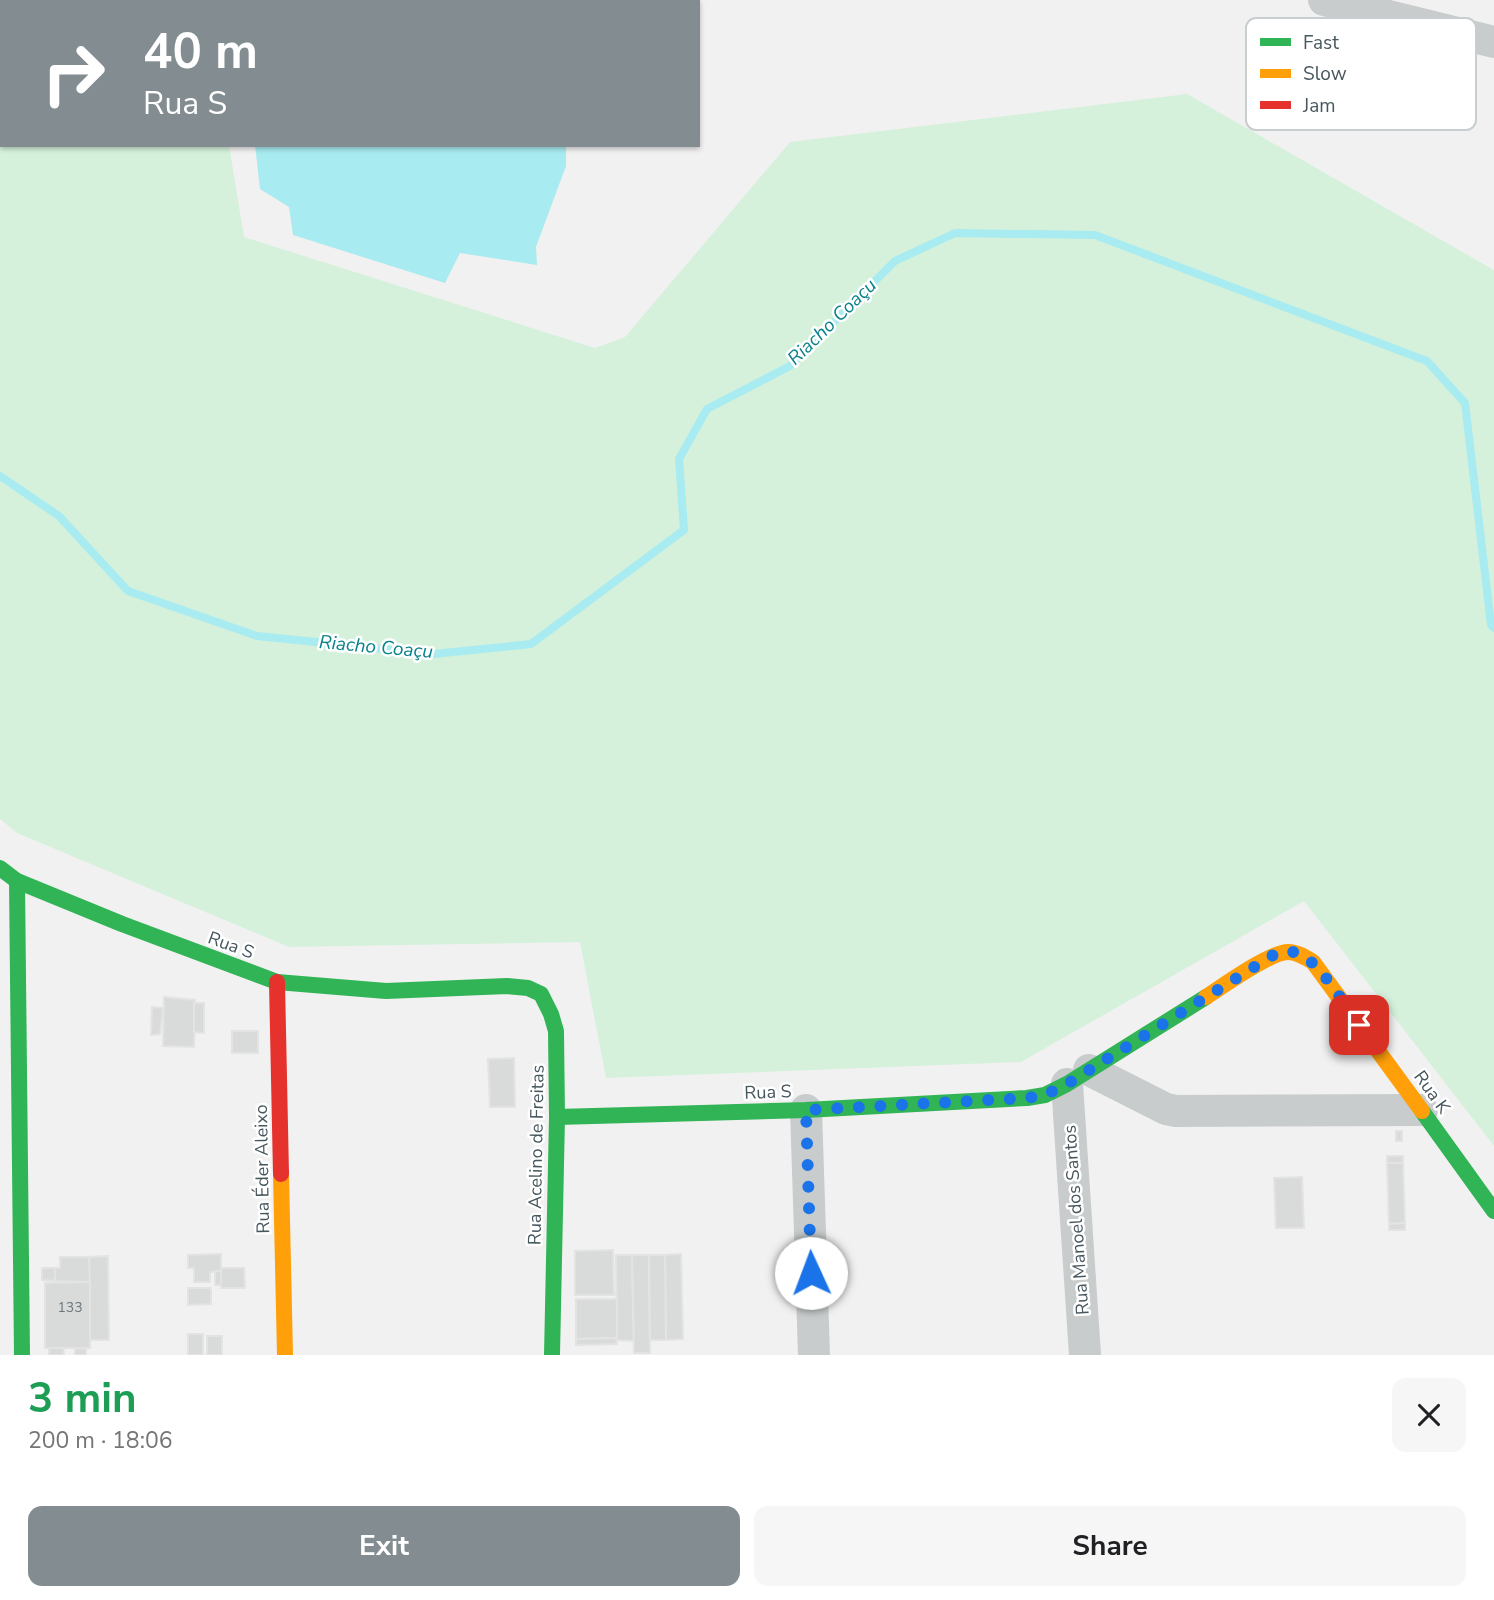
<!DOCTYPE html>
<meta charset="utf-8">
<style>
:root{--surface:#fff;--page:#f6f6f6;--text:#202124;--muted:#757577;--accent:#838d91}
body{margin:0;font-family:"Nunito Sans",sans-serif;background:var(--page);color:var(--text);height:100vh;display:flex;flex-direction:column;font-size:26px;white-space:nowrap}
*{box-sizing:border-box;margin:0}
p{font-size:23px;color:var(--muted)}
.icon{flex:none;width:38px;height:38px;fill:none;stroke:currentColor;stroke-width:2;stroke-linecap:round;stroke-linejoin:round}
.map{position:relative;height:1355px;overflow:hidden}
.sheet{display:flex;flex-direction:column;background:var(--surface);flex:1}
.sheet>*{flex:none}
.hud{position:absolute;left:0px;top:0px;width:700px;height:147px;box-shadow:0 2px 5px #0004;background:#838d91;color:#fff;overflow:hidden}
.pin{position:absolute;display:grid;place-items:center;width:60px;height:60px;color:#fff;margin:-30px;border-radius:14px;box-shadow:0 4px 10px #0006}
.me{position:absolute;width:77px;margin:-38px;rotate:358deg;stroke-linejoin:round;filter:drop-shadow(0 0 5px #0008)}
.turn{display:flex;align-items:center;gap:24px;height:147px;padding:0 28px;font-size:32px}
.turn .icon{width:91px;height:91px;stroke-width:2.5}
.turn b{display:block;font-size:49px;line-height:60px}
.round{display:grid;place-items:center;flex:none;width:74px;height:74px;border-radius:14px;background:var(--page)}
.head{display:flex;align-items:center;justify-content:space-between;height:119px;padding:0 28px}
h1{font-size:42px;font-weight:700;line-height:52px;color:#1e9e55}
.button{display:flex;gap:14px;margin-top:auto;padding:14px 28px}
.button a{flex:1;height:80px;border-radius:14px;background:var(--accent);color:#fff;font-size:28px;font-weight:700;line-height:80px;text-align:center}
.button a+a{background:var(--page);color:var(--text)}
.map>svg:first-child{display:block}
.green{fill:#d5f1dc}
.water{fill:#a8ebf0}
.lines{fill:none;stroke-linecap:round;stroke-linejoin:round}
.stream{stroke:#a8ebf0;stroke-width:8}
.building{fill:#d9dada;stroke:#e3e3e4;stroke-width:2}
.street{stroke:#c8cccd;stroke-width:32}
.fast{stroke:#30b455;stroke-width:16}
.slow{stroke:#ff9f0a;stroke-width:16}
.jam{stroke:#e5322d;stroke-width:16}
.route{stroke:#1a73e8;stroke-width:12;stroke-dasharray:0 21.6}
.labels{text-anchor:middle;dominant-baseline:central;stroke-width:5;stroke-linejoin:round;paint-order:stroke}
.number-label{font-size:14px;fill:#6c787e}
.street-label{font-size:18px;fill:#47575e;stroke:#fff}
.water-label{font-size:19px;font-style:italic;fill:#09828a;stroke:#fff}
.key{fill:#fff;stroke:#c8cdcf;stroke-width:2}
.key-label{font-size:19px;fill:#47575e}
</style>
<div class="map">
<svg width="1494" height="1355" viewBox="0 0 1494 1355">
<rect width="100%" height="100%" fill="#f2f1f1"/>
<polygon class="green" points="0,4 2,145 229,145 244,237 595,348 625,337 790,142 1187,94 1494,270 1494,1146 1304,901 1021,1062 606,1078 580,942 289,947 17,833 0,819"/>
<g class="water">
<polygon points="240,0 521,0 521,2 241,2"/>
<polygon points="255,145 566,145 566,166 536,247 537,265 460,253 445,283 293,235 289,207 260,189"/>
</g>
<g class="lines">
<polyline class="stream" points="0,476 59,516 128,591 257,636 434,654 531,644 684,530 679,459 707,409 790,366 895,261 955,233 1095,235 1427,361 1465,403 1491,625 1494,628"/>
</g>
<g class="building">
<polygon points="164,997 195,1000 194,1047 163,1046"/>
<polygon points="194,1003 204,1003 204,1033 194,1032"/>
<polygon points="152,1007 163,1008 160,1034 151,1035"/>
<rect x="232" y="1031" width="26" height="22"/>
<polygon points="514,1058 515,1107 490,1107 488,1059"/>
<rect x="1396" y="1131" width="6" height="10"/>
<rect x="1387" y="1156" width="16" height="7"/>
<polygon points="1387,1163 1403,1163 1405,1223 1389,1224"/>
<polygon points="1302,1177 1304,1228 1276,1228 1274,1178"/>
<polygon points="1405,1223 1405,1230 1389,1230 1389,1224"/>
<polygon points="613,1250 614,1295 575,1295 575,1251"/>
<polygon points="221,1254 221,1271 210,1272 210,1282 194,1282 194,1268 188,1268 188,1255"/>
<polygon points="681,1254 683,1339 666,1340 665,1255"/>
<polygon points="616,1255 632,1255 634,1341 617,1340"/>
<polygon points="632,1255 649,1255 650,1353 634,1353"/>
<polygon points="649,1255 665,1255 666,1340 650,1340"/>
<polygon points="108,1256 109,1340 90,1340 89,1257"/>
<polygon points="60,1257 89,1257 90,1282 55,1281 55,1268 60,1268"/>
<polygon points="42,1268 55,1268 55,1281 42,1280"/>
<polygon points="221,1268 244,1268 245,1288 221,1288"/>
<rect x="215" y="1271" width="6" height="14"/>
<polygon points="90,1282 90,1348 45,1348 45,1283"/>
<polygon points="188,1288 211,1288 211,1304 188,1305"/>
<polygon points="576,1299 617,1299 617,1338 576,1339"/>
<rect x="188" y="1334" width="15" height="21"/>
<rect x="207" y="1336" width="15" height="19"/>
<polygon points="616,1338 617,1344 576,1345 576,1339"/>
<polygon points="49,1348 63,1348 64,1355 49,1355"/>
<polygon points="86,1348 86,1355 75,1355 75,1349"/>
</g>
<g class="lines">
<g class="street">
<polyline points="1324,0 1494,42"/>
<polyline points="1089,1070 1166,1109 1176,1111 1422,1110"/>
<polyline points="1067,1084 1085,1355"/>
<polyline points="806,1110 814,1355"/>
</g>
<g class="fast">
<polyline points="0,868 17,881 122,924 277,982 386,991 507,986 528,988 541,994 551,1014 556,1031 557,1117 552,1355"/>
<polyline points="17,881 22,1355"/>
<polyline points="1422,1111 1494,1211"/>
<polyline points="557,1117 806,1110 1027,1098 1045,1095 1067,1084 1206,997"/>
</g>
<g class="slow">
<path d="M1206,997C1223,986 1270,952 1288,952C1297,952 1305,957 1313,962L1422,1111"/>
<polyline points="281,1174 285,1355"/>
</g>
<polyline class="jam" points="277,982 281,1174"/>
</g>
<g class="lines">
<path class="route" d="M811,1273L806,1110L1027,1098L1045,1095L1067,1084L1275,954C1283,952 1288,950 1297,953C1319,960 1345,1006 1359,1025"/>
</g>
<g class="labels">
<g class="number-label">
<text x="70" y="1307">133</text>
</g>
<g class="street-label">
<text transform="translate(231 945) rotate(20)">Rua S</text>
<text transform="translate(768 1092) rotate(-2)">Rua S</text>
<text transform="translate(1432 1092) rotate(54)">Rua K</text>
<text transform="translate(536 1155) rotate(-89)">Rua Acelino de Freitas</text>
<text transform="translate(262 1169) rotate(-91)">Rua Éder Aleixo</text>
<text transform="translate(1076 1220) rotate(-94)">Rua Manoel dos Santos</text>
</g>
<g class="water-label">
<text transform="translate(832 322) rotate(-44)">Riacho Coaçu</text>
<text transform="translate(376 647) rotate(5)">Riacho Coaçu</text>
</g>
</g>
<rect x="1246" y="18" width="230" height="112" rx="10" class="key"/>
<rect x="1260" y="38" width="31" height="8" fill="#30b455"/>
<rect x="1260" y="69" width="31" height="9" fill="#ff9f0a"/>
<rect x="1260" y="101" width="31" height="8" fill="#e5322d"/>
<g class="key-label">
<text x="1303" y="49">Fast</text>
<text x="1303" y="80">Slow</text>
<text x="1303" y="112">Jam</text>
</g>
</svg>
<div class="pin" style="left:1359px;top:1025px;background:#d93025"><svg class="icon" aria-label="arrive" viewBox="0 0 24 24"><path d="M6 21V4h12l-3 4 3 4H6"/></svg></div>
<svg class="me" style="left:811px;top:1273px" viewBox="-20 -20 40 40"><circle r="19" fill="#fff"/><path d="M0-13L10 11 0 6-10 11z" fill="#1a73e8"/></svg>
<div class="hud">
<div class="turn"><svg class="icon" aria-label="right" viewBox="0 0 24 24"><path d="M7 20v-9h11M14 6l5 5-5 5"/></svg><div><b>40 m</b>Rua S</div></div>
</div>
</div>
<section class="sheet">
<div class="head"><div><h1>3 min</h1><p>200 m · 18:06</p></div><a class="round"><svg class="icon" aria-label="close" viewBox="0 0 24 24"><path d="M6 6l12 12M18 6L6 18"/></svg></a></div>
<div class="button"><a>Exit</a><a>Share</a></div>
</section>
